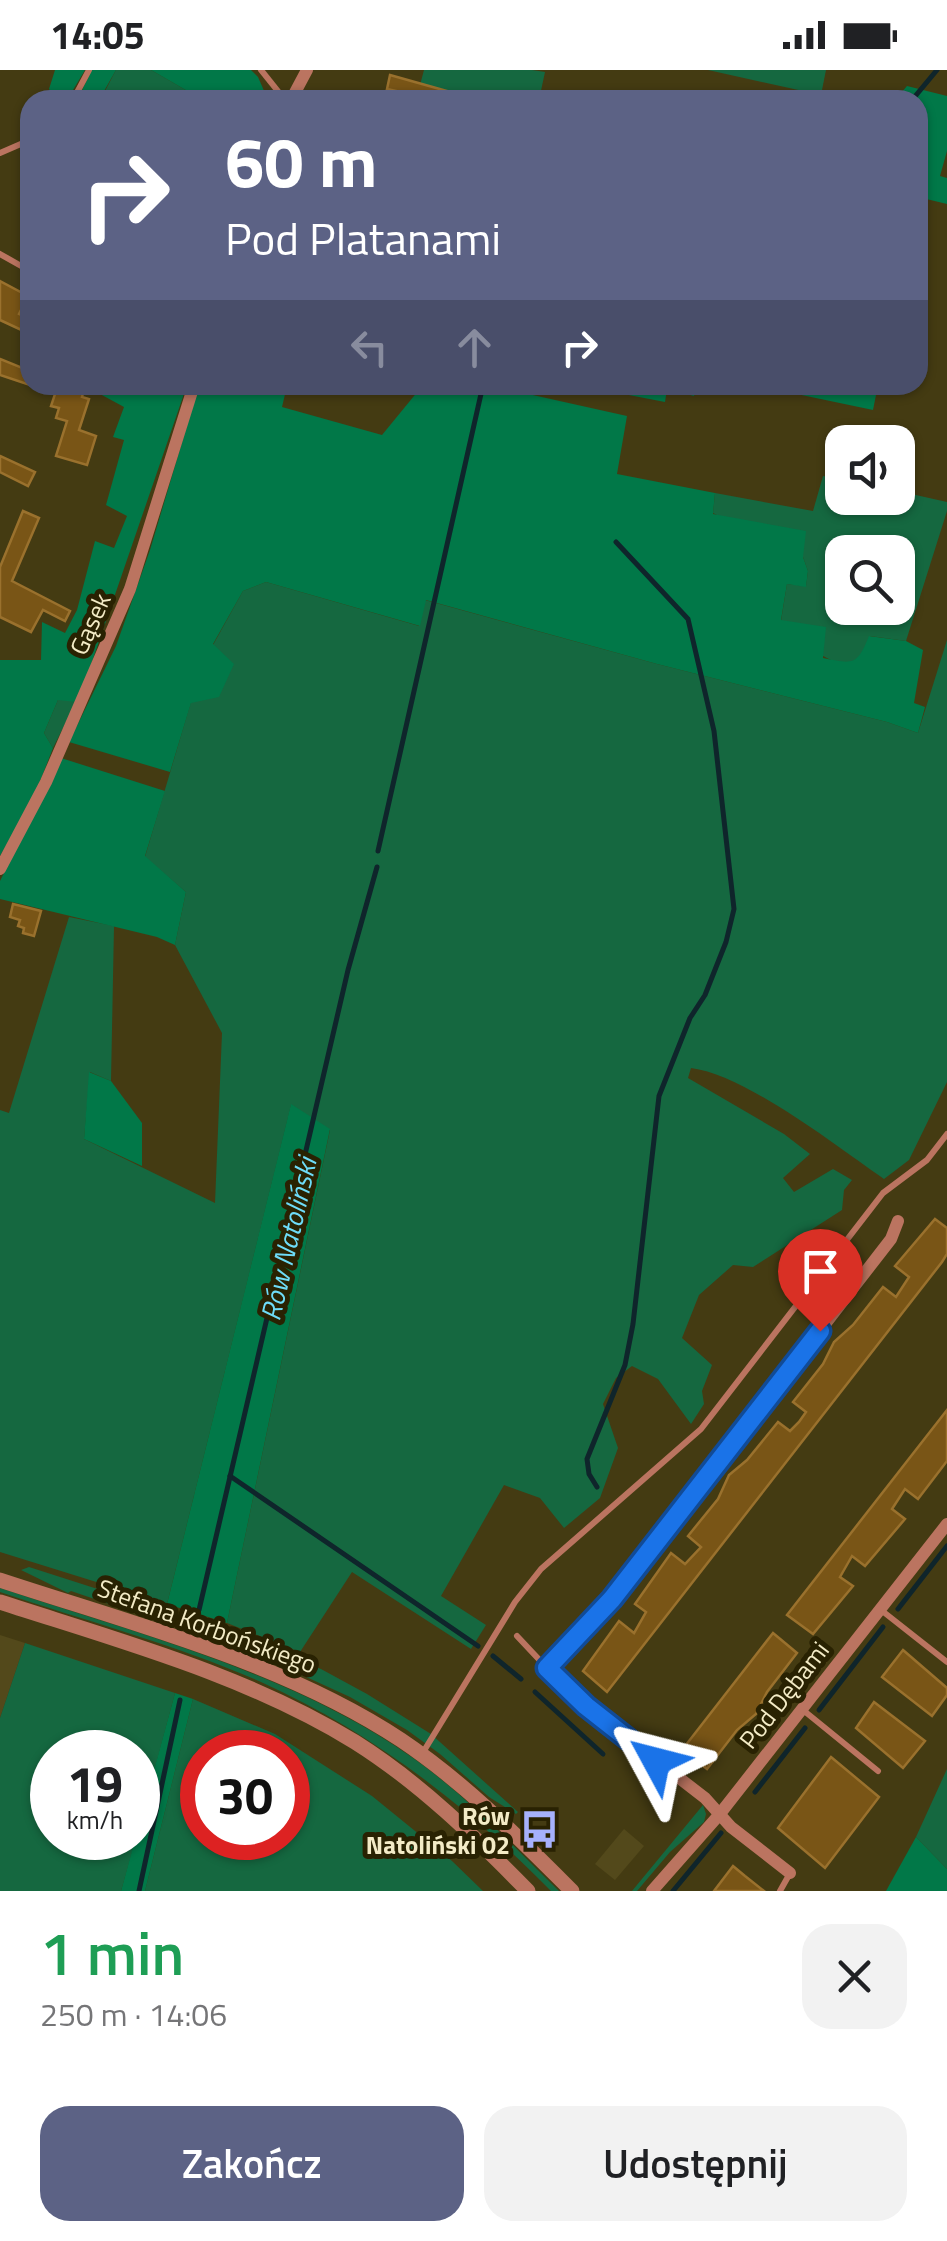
<!DOCTYPE html>
<html lang="pl">
<meta charset="utf-8">
<style>
:root{--surface:#fff;--page:#f2f2f2;--text:#202124;--muted:#757577;--accent:#5c6285}
body{margin:0;font-family:"Titillium Web",sans-serif;background:var(--page);color:var(--text);height:100vh;display:flex;flex-direction:column;font-size:38px;white-space:nowrap}
*{box-sizing:border-box;margin:0}
p{font-size:32px;color:var(--muted)}
.icon{flex:none;width:55px;height:55px;fill:none;stroke:currentColor;stroke-width:2;stroke-linecap:round;stroke-linejoin:round}
.map{position:relative;height:1821px;overflow:hidden}
.drawer{display:flex;flex-direction:column;background:var(--surface);flex:1}
.drawer>*{flex:none}
.hud{position:absolute;left:20px;top:20px;width:908px;height:305px;border-radius:30px;box-shadow:0 2px 8px #0004;background:#5c6285;color:#fff;overflow:hidden}
.controls{position:absolute;left:825px;top:355px;display:grid;gap:20px}
.controls a{display:grid;place-items:center;width:90px;height:90px;border-radius:20px;background:var(--surface);box-shadow:0 2px 8px #0004;font-size:50px}
.speed{position:absolute;left:30px;top:1660px;display:flex;gap:20px;font-size:50px;font-weight:700;text-align:center}
.speed>*{display:grid;place-content:center;width:130px;height:130px;border-radius:50%;background:var(--surface);box-shadow:0 2px 8px #0004;line-height:1}
.speed small{font-size:25px;font-weight:400}
.speed .limit{border:15px solid #d22;background:#fff;color:#111}
.pin{position:absolute;display:grid;place-items:center;width:85px;height:85px;color:#fff;margin:-102px -42px;border-radius:50% 50% 50% 0;rotate:-45deg;box-shadow:0 0 10px #0007}
.pin .icon{rotate:45deg}
.me{position:absolute;width:110px;margin:-55px;rotate:308deg;stroke-linejoin:round;filter:drop-shadow(0 0 8px #0008)}
.turn{display:flex;align-items:center;gap:35px;height:210px;padding:0 40px;font-size:45px}
.turn .icon{width:130px;height:130px;stroke-width:2.5}
.turn b{display:block;font-size:70px;line-height:85px}
.lanes{display:flex;align-items:center;height:95px;padding:0 40px;background:#0003;justify-content:center;gap:50px;direction:ltr}
.lanes .off{opacity:.35}
.round{display:grid;place-items:center;flex:none;width:105px;height:105px;border-radius:30px;background:var(--page)}
.overview{display:flex;align-items:center;justify-content:space-between;height:170px;padding:0 40px}
h1{font-size:60px;font-weight:600;line-height:75px;color:#1e9e55}
.cta{display:flex;gap:20px;margin-top:auto;padding:20px 40px}
.cta a{flex:1;height:115px;border-radius:30px;background:var(--accent);color:#fff;font-size:40px;font-weight:600;line-height:115px;text-align:center}
.cta a+a{background:var(--page);color:var(--text)}
.status{display:flex;justify-content:space-between;align-items:center;height:70px;padding:0 50px;background:var(--surface);direction:ltr}
.status svg{height:28px;fill:currentColor}
.map>svg:first-child{display:block}
.built{fill:#53491b}
.green{fill:#156840;fill-rule:evenodd}
.forest{fill:#017848}
.lines{fill:none;stroke-linecap:round;stroke-linejoin:round}
.stream{stroke:#0f252b;stroke-width:5}
.building{fill:#795516;stroke:#9a712d;stroke-width:2.5}
.service{stroke:#bb7460;stroke-width:6}
.minor{stroke:#bb7460;stroke-width:12}
.tertiary{stroke:#bb7460;stroke-width:15}
.route-casing{stroke:#114b97;stroke-width:25}
.route{stroke:#1a73e8;stroke-width:18}
.labels{text-anchor:middle;dominant-baseline:central;stroke-width:10;stroke-linejoin:round;paint-order:stroke}
.street-label{font-size:25px;fill:#f3ebc6;stroke:#292202}
.poi-label{font-size:25px;font-weight:bold;fill:#f3ebc6;stroke:#292202;text-anchor:end}
.water-label{font-size:28px;font-style:italic;fill:#6edcf8;stroke:#292202}
</style>
<div class="status"><b>14:05</b><svg viewBox="0 0 49 12"><path d="M0 12V9h3v3zM5 12V6h3v6zM10 12V3h3v9zM15 12V0h3v12zM26 1h20v11H26zM47 4h2v5h-2z"/></svg></div>
<div class="map">
<svg width="947" height="1821" viewBox="0 0 947 1821">
<rect width="100%" height="100%" fill="#443b12"/>
<g class="built">
<polygon points="0,1565 25,1573 0,1648"/>
<polygon points="624,1759 644,1776 615,1810 595,1794"/>
</g>
<g class="green">
<polygon points="116,0 151,0 203,30 118,30 104,23"/>
<polygon points="424,0 532,0 545,2 539,30 484,30 420,15"/>
<polygon points="708,0 826,0 821,25"/>
<path d="M823,406L842,410V428H898V421L947,432V441L906,571L870,566C867,573 864,583 858,588C836,608 796,564 781,551L787,514L806,516L808,501L803,487L713,443L715,423L813,441ZM842,482H898V538H842Z"/>
<path d="M266,512L419,556L425,530L657,594L887,652L918,663L947,570V1012L909,1090L884,1109C836,1076 746,1005 691,998L688,1008L784,1064L810,1084L783,1108L794,1122L833,1099L852,1110L844,1120L842,1140L753,1197L733,1195L699,1225L682,1268L712,1295L702,1321L704,1334L691,1354L658,1309L632,1296L616,1308L603,1334L618,1378L600,1428L564,1458L540,1428L504,1415L441,1526L486,1555L471,1579L352,1502L300,1582L227,1553L330,1060L291,1035L167,1534L0,1482V1040L9,1043L69,847L114,856L111,1011L90,1002L84,1069L215,1133L222,963L175,875L186,822L145,787L191,632L213,575L243,521Z"/>
<polygon points="66,629 76,632 53,678 44,663 58,630"/>
<polygon points="29,1497 191,1549 321,1599 367,1624 431,1664 518,1742 516,1744 489,1727 440,1684 407,1660 350,1627 256,1584 71,1521 68,1523 21,1500"/>
<path d="M0,1518C141,1565 290,1602 413,1688C467,1726 512,1775 559,1821H551C468,1736 370,1661 261,1612C177,1575 86,1551 0,1522Z"/>
<polygon points="25,1573 175,1623 138,1761 138,1682 52,1682 52,1768 136,1768 121,1821 0,1821 0,1648"/>
<path d="M193,1629L275,1664L372,1726L452,1791L483,1821H145ZM202,1682H288V1768H202Z"/>
<polygon points="947,1699 947,1799 916,1767"/>
<polygon points="703,1735 706,1744 704,1752 670,1782 637,1821 632,1821"/>
</g>
<g class="forest">
<polygon points="55,0 85,0 67,30 50,30 54,25 49,19"/>
<polygon points="92,0 116,0 99,30 77,30"/>
<polygon points="151,0 251,0 258,7 268,30 203,30"/>
<polygon points="907,16 947,26 947,81 940,106 947,108 947,134 918,127 918,30 895,30"/>
<polygon points="104,315 187,315 84,615 76,632 58,630 44,663 53,678 34,727 0,786 0,590 41,590 42,552 65,563 77,540 95,471 114,478 127,446 106,435 124,370 113,367 124,337 100,324"/>
<path d="M199,315H269L286,320L282,337L382,365L423,315H488L627,346L617,404L715,423L713,444L806,461L803,487L808,501L806,517L787,514L781,550L826,557L823,588C853,594 857,596 869,566L906,571L923,580L914,633L925,637L918,663L887,652L657,594L426,530L420,556L266,512L243,521L213,574L234,594L219,627L191,633L170,702L69,672L116,576L150,480Z"/>
<polygon points="577,315 696,315 694,326 667,319 665,332"/>
<polygon points="793,315 878,315 873,340 792,323"/>
<polygon points="61,688 165,721 145,786 186,822 175,875 157,867 0,829 0,811"/>
<polygon points="89,1002 111,1011 142,1053 142,1096 84,1069"/>
<polygon points="291,1034 330,1059 227,1553 167,1534"/>
<polygon points="175,1623 193,1629 145,1821 121,1821"/>
<polygon points="916,1767 947,1799 947,1821 886,1821"/>
</g>
<g class="lines">
<g class="stream">
<polyline points="912,30 937,0"/>
<polyline points="378,781 483,315"/>
<polyline points="230,1406 478,1576"/>
<polyline points="597,1417 589,1404 587,1389 625,1295 633,1254 659,1026 690,948 705,925 726,872 734,839 714,661 688,549 616,472"/>
<polyline points="898,1539 947,1476"/>
<polyline points="199,1540 348,900 377,797"/>
<polyline points="493,1586 521,1609"/>
<polyline points="535,1622 603,1684"/>
<polyline points="819,1640 883,1557"/>
<polyline points="755,1722 805,1658"/>
<polyline points="139,1821 180,1630"/>
<polyline points="673,1821 721,1763"/>
</g>
</g>
<g class="building">
<polygon points="390,5 461,25 461,30 394,30 396,21 387,19"/>
<polygon points="0,211 28,226 19,244 30,249 30,264 0,250"/>
<polygon points="0,289 30,301 30,315 0,305"/>
<polygon points="58,315 83,323 82,327 89,329 79,360 96,366 87,395 56,386 67,351 56,348 59,338 51,336"/>
<polygon points="0,386 35,402 28,416 0,402"/>
<polygon points="23,441 39,448 12,511 70,541 65,551 43,540 31,562 0,547 0,497"/>
<polygon points="13,834 41,841 34,866 23,863 24,858 18,856 20,850 10,847"/>
<polygon points="935,1149 947,1158 947,1184 942,1192 607,1622 583,1601 619,1551 634,1563 646,1542 635,1534 671,1483 685,1494 701,1477 688,1466 718,1429 729,1405 747,1390 778,1352 790,1361 799,1352 806,1342 793,1332 823,1294 834,1272 853,1255 883,1217 896,1227 909,1207 895,1196"/>
<polygon points="947,1340 947,1391 918,1429 905,1419 892,1439 905,1449 865,1496 852,1486 840,1507 853,1516 813,1564 787,1545"/>
<polygon points="773,1563 797,1583 767,1622 756,1644 737,1660 707,1699 682,1680"/>
<polygon points="903,1580 947,1618 947,1625 932,1646 882,1607"/>
<polygon points="874,1632 925,1671 903,1698 856,1658"/>
<polygon points="831,1687 879,1727 825,1798 778,1758"/>
<polygon points="733,1796 745,1806 764,1821 714,1821"/>
</g>
<g class="lines">
<g class="service">
<polyline points="261,0 285,30"/>
<polyline points="73,30 89,0"/>
<polyline points="0,83 30,70"/>
<polyline points="0,184 30,201"/>
<polyline points="881,1540 947,1592"/>
<polyline points="517,1566 547,1598"/>
<polyline points="803,1640 878,1701"/>
<polyline points="422,1684 515,1532 541,1499 701,1359 883,1123 927,1090 947,1064"/>
<polyline points="780,1821 789,1805"/>
</g>
<g class="minor">
<polyline points="291,30 307,0"/>
<polyline points="0,799 46,712 130,519 194,315"/>
<polyline points="790,1803 731,1757 705,1728 586,1636 547,1598 612,1529 891,1169 898,1151"/>
<polyline points="652,1821 719,1745 947,1454"/>
</g>
<g class="tertiary">
<path d="M0,1510C133,1554 283,1592 401,1670C465,1713 518,1767 572,1821"/>
<path d="M0,1532C120,1571 246,1605 355,1672C420,1713 474,1766 528,1821"/>
</g>
</g>
<g class="lines">
<defs>
<polyline id="route" points="656,1691 586,1636 547,1598 612,1529 820,1261"/>
</defs>
<use href="#route" class="route-casing"/>
<use href="#route" class="route"/>
</g>
<defs>
<symbol id="bus-bare" viewBox="-9 -9 18 18"><path d="M-5-6H5V4H4V6H2V4H-2V6H-4V4H-5ZM-3.5-4V0h7V-4ZM-3.5 1.2v1.5H-2V1.2ZM2 1.2v1.5H3.5V1.2Z" fill="#a6b1fc" stroke="#292202" stroke-width="2.5" paint-order="stroke"/></symbol>
</defs>
<g fill-rule="evenodd">
<use href="#bus-bare" x="512" y="1732" width="55" height="55"/>
</g>
<g class="labels">
<g class="street-label">
<text transform="translate(90 554) rotate(-66)">Gąsek</text>
<text transform="translate(207 1556) rotate(20)">Stefana Korbońskiego</text>
<text transform="translate(784 1625) rotate(-52)">Pod Dębami</text>
</g>
<g class="poi-label">
<text x="510" y="1746">Rów<tspan x="510" dy="29">Natoliński 02</tspan></text>
</g>
<g class="water-label">
<text transform="translate(288 1169) rotate(-77)">Rów Natoliński</text>
</g>
</g>
</svg>
<div class="controls">
<a><svg class="icon" aria-label="sound" viewBox="0 0 24 24"><path d="M4 9h4l5-4v14l-5-4H4zM17 9q2 3 0 6"/></svg></a>
<a><svg class="icon" aria-label="search" viewBox="0 0 24 24"><circle cx="10" cy="10" r="6"/><path d="M15 15l6 6"/></svg></a>
</div>
<div class="speed"><div>19<small>km/h</small></div><div class="limit">30</div></div>
<div class="pin" style="left:820px;top:1261px;background:#d93025"><svg class="icon" aria-label="arrive" viewBox="0 0 24 24"><path d="M6 21V4h12l-3 4 3 4H6"/></svg></div>
<svg class="me" style="left:656px;top:1691px" viewBox="-20 -20 40 40"><path d="M0-17L14 15 0 8-14 15z" fill="#1a73e8" stroke="#fff" stroke-width="4"/></svg>
<div class="hud">
<div class="turn"><svg class="icon" aria-label="right" viewBox="0 0 24 24"><path d="M7 20v-9h11M14 6l5 5-5 5"/></svg><div><b>60 m</b>Pod Platanami</div></div>
<div class="lanes"><svg class="icon off" aria-label="left" viewBox="0 0 24 24"><path d="M17 20v-9H6M10 6l-5 5 5 5"/></svg><svg class="icon off" aria-label="ahead" viewBox="0 0 24 24"><path d="M12 20V5M6 11l6-6 6 6"/></svg><svg class="icon" aria-label="right" viewBox="0 0 24 24"><path d="M7 20v-9h11M14 6l5 5-5 5"/></svg></div>
</div>
</div>
<section class="drawer">
<div class="overview"><div><h1>1 min</h1><p>250 m · 14:06</p></div><a class="round"><svg class="icon" aria-label="close" viewBox="0 0 24 24"><path d="M6 6l12 12M18 6L6 18"/></svg></a></div>
<div class="cta"><a>Zakończ</a><a>Udostępnij</a></div>
</section>
